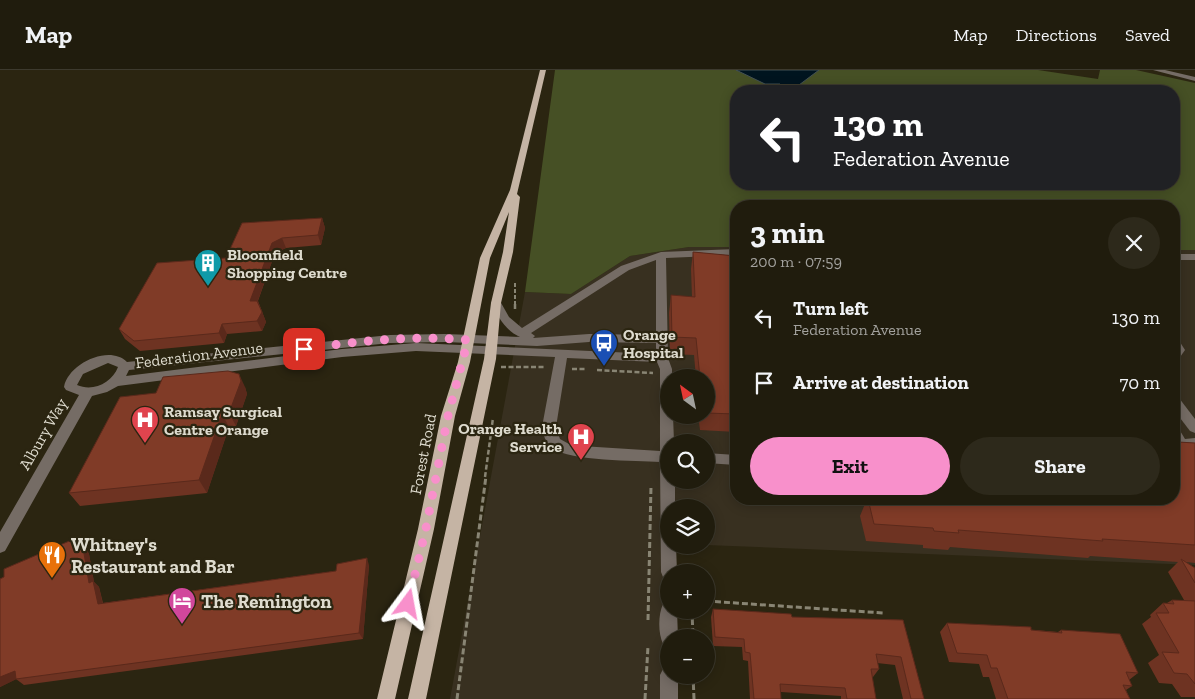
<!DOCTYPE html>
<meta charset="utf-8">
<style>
:root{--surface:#201c0d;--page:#2d291b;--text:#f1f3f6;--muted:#a2a19d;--line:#3d3a2e;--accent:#f890cb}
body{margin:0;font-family:"Zilla Slab",serif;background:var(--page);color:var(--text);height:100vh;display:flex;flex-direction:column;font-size:19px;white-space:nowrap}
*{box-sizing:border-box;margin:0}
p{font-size:16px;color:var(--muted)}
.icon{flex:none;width:28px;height:28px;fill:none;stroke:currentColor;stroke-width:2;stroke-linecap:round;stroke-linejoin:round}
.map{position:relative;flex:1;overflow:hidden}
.panel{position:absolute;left:730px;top:130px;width:450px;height:305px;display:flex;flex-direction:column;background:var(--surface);border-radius:20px;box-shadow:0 2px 12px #0003,0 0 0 1px var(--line)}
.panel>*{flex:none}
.hud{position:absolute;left:730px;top:15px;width:450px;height:105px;border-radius:20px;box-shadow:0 2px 12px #0003,0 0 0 1px var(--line);background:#202124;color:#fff;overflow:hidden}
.needle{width:32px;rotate:327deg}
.tools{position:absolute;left:660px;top:299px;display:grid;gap:10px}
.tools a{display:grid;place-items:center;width:55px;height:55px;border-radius:50%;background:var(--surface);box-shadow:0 2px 12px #0003,0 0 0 1px var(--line);font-size:25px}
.pin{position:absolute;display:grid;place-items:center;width:42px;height:42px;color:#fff;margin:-21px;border-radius:10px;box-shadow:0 2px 8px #0006}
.me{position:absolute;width:55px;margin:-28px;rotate:13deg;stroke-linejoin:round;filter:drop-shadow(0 0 4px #0008)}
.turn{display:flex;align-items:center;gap:18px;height:105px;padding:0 20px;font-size:22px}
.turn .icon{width:65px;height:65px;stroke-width:2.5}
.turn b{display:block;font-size:35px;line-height:42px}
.round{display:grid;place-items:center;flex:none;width:52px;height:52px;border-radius:26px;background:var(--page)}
.overview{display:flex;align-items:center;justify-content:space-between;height:85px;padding:0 20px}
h1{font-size:30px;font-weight:800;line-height:38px}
.action{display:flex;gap:10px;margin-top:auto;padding:10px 20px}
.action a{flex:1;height:58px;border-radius:30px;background:var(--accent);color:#111;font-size:20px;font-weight:800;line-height:58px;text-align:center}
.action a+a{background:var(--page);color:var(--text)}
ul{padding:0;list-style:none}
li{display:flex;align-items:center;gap:15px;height:65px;padding:0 20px}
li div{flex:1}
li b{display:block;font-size:19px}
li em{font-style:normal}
header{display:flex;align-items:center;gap:30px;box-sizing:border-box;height:70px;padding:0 25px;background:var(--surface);border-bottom:1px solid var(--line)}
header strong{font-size:24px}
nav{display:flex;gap:28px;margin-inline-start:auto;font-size:18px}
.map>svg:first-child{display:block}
.medical{fill:#383020;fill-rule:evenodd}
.green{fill:#465025;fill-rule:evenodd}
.water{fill:#00141f;stroke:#435054}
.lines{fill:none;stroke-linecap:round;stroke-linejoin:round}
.path-far2{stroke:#898574;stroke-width:2;stroke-dasharray:4 2;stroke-linecap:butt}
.path-far1{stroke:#898574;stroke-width:2.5;stroke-dasharray:5 2.5;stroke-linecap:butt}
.path{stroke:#898574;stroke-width:3;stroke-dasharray:6 3;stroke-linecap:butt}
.minor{fill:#756c65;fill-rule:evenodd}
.major{fill:#c5b4a4;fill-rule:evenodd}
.wall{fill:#6e3322}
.shaded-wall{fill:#5a291b}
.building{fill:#803b27;stroke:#5a291b}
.route{stroke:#f890cb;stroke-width:9;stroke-dasharray:0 16.2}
.labels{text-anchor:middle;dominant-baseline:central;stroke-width:4.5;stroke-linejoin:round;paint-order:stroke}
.poi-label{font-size:16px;font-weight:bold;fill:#dedbce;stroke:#2b2511;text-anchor:start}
.street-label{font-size:16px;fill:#dedbce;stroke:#2b2511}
.near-poi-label{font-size:19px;font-weight:bold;fill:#dedbce;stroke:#2b2511;text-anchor:start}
</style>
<header>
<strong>Map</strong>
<nav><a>Map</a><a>Directions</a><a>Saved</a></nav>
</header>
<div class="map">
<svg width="1195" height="629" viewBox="0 0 1195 629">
<rect width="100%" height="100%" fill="#2b2511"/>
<path class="medical" d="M689,177H736V429H1174V180H1195V495L706,475V438H669L663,629H450L525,222L571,224L630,186ZM669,308H706V345H669ZM669,372H706V410H669Z"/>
<path class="green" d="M555,0H1038L1098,9L1100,0H1136L1195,13V180H1174V136H736V177H689L630,186L571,224L525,222ZM736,21H1174V114H736Z"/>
<polygon class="water" points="736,0 819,0 799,15 799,21 785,21 780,14 765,14"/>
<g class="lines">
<polyline class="path-far2" points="515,213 515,236"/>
<g class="path-far1">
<polyline points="515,234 515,240"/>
<polyline points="501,297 546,297"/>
<polyline points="572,299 586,299"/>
<polyline points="597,300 653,303"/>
<polyline points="485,407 493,348"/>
</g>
<g class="path">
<polyline points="706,531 883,543"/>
<polyline points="692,540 693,568"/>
<polyline points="648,550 651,416"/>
<polyline points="693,605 694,629"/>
<polyline points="457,629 486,406"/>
<polyline points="645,629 648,576"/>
</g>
<g class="minor">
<polygon points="1153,0 1165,0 1195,7 1195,11"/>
<path d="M736,179V185L666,188L668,288L672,299V308H669V345H673L674,372H669V410H675V438H669V475H676L677,502H669V509L663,507L661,502L660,392C636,390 571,392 552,378C546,373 543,365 542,357L555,287L416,281L342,287L118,316L107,322L92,326L5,481L0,483V462L79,325L66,320L64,317C68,294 109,274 127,292L390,265L445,264L520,267C506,261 498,247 491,233L492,231H500L509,247L522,258L621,196L661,182ZM656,190V265L589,264L533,268L535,266L531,263L629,200ZM445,272L537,276L589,272L656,273V284L416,273L342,279L126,306L129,300L390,273ZM567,288L657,292L660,299V381L581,376L569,374L560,369L556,357ZM108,293L118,297C112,313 93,322 77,315L83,304Z"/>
<rect x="1174" y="184" width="21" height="6"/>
<polygon points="1174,268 1178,269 1185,280 1178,290 1174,291"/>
<polygon points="1174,327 1179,328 1195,349 1195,363 1190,361 1174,340"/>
<polygon points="1174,358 1179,359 1185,369 1195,368 1195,378 1177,378 1174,373"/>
<polygon points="706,383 736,385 736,395 706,393"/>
<path d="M669,532V540H677L678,568H669V576L663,574C658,563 658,545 663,534Z"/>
<polygon points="669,596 669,605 678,605 678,629 660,629 660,605 663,599"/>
</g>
<polygon class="major" points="540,0 546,0 517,124 520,127 513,182 501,233 496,289 426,629 408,629 484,289 491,233 503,182 509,142 490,188 470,292 455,346 434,459 395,629 377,629 418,459 441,346 458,292 480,188 510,120"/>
</g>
<g class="wall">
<polygon points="322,148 325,158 321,175 286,178 275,183 258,231 266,252 262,261 227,264 224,273 140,281 125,269 119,259 226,188"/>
<polygon points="693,182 736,186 736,362 700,360 698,345 706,345 706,308 696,308 694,285 670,284 669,243 671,225 692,227 691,199"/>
<polygon points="245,317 247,324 236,356 229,357 207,423 80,436 69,423 156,323"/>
<polygon points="1178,372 1195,373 1195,493 1186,492 1195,498 1195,627 1181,627 1172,614 1159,613 1148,593 1159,585 1142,554 1151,547 1150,545 1163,533 1167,533 1172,530 1184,530 1168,502 1178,492 1090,486 1088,488 950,477 948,480 923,478 923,475 866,471 860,446 867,429 908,431 907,429 1174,429"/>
<polygon points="81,466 87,473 94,512 99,517 103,533 336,501 369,495 363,569 24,615 16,609 0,617 0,509"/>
<polygon points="713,539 792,547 903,550 924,629 903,629 895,595 877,593 879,599 873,607 872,607 876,629 841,629 841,626 781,622 781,629 750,629 748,591 743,590 742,577 713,576 711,547"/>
<polygon points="947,553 1058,562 1061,560 1138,603 1129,610 1132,616 1126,620 1130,629 996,629 989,607 983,607 979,594 949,592 940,562"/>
</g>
<g class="shaded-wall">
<polygon points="322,148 325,158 321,175 318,165"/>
<polygon points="282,168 286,178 275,183 254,241 250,231 272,173"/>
<polygon points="258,231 266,252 262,261 257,251"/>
<polygon points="222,254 227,264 224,273 219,263"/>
<polygon points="239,304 245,317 247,324 236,356 229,343"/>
<polygon points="222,344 229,357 207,423 199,410"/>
<polygon points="81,466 87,473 94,512 99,517 104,540 98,534 89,513"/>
<polygon points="367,488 369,495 363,569 359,563"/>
<polygon points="15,601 23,606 0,617 0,607"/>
</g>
<g class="building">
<polygon points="322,148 318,165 282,168 272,173 250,231 257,231 262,242 257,251 222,254 219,263 134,271 119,259 157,193 226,188 242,153"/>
<polygon points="693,182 736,186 736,344 706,343 706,308 700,308 696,268 672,267 671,225 695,227"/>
<polygon points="228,301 239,304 241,311 229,343 222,344 199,410 69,423 120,327 156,323 163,307"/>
<polygon points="1174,366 1178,372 1195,373 1195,475 1102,469 1103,471 958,460 959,463 934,461 933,458 874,454 868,429 923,431 922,429 1174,429"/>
<polygon points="81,466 89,513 93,511 98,534 336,501 337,494 367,488 359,563 16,609 15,601 0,607 0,509 4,507 4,499"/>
<polygon points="1181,489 1195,498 1195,513"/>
<polygon points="1172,530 1195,531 1195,614 1187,604 1174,603 1162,582 1179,583 1156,543 1169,543 1163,533 1174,534"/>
<polygon points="713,539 791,544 792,547 903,550 924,629 911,629 901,587 876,584 879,599 871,599 876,629 847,629 845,618 780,614 781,629 754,629 750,583 745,582 744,569 715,567"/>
<polygon points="947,553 1031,557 1031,560 1062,563 1061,560 1120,564 1138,603 1126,602 1132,616 1123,615 1130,629 1008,629 997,598 991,598 987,585 957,583"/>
</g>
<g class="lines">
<path class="route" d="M304,279C358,271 413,265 468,270L448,346L426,458L408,534"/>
</g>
<defs>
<symbol id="building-pin" viewBox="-11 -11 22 30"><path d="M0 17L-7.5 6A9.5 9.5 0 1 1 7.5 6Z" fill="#0f9aa8" stroke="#2b2511"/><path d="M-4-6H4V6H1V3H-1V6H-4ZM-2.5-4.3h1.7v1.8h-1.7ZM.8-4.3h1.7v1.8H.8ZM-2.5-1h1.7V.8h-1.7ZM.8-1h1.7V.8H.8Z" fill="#fff"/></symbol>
<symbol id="bus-pin" viewBox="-11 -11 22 30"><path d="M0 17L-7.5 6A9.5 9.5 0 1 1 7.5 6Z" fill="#1a4fb4" stroke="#2b2511"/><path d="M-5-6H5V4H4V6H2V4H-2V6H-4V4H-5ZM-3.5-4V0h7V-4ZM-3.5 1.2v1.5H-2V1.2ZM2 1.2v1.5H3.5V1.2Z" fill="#fff"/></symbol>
<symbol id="hospital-pin" viewBox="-11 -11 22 30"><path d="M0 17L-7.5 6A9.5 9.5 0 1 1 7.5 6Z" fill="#e0444e" stroke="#2b2511"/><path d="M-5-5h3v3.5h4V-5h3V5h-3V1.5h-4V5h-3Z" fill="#fff"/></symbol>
<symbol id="restaurant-pin" viewBox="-11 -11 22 30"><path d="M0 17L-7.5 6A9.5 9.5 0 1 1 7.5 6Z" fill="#e8710a" stroke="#2b2511"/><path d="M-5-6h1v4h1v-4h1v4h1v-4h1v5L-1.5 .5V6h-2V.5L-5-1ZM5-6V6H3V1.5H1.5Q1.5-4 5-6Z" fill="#fff"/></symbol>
<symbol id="hotel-pin" viewBox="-11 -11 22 30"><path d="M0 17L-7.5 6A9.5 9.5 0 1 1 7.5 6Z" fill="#d1479c" stroke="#2b2511"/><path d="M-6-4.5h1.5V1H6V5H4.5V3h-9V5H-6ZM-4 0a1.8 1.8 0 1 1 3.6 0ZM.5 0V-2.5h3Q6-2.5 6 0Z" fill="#fff"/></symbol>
</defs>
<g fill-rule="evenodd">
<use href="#building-pin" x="192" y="177" width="32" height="43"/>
<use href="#bus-pin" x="588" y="257" width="32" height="43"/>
<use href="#hospital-pin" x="129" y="334" width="32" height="43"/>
<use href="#hospital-pin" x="565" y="351" width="32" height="43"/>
<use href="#restaurant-pin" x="36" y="469" width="32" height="43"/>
<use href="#hotel-pin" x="166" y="515" width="32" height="43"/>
</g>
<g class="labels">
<g class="poi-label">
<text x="227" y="184">Bloomfield<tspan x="227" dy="18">Shopping Centre</tspan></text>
<text x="623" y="264">Orange<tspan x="623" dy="18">Hospital</tspan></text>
<text x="164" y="341">Ramsay Surgical<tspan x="164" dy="18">Centre Orange</tspan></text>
<text x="562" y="358" text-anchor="end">Orange Health<tspan x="562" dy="18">Service</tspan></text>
</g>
<g class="street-label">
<text transform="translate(199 285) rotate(-7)">Federation Avenue</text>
<text transform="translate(43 364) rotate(-60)">Albury Way</text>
<text transform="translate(423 384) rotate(-79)">Forest Road</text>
</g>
<g class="near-poi-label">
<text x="71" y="474">Whitney's<tspan x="71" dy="22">Restaurant and Bar</tspan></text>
<text x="201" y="531">The Remington</text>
</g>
</g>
</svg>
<div class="tools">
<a><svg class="needle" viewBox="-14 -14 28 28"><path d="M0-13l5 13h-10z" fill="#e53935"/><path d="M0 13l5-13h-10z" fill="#a2a19d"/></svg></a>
<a><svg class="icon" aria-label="search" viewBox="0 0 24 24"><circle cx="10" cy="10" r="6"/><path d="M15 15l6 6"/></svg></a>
<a><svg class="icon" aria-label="layers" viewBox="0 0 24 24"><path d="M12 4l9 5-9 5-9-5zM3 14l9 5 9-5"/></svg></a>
<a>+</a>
<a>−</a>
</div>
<div class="pin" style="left:304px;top:279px;background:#d93025"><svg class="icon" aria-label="arrive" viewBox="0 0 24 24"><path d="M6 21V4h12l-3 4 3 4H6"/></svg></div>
<svg class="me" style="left:408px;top:534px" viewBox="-20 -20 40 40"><path d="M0-17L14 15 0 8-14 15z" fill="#f890cb" stroke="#fff" stroke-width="4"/></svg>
<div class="hud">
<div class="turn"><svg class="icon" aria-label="left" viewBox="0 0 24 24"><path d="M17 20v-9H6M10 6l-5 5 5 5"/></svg><div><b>130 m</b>Federation Avenue</div></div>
</div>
<section class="panel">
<div class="overview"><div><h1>3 min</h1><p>200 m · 07:59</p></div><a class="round"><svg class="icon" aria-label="close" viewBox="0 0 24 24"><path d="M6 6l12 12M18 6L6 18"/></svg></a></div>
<ul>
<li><svg class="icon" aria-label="left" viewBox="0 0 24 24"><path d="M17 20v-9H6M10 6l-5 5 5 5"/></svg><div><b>Turn left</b><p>Federation Avenue</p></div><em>130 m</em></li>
<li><svg class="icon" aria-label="arrive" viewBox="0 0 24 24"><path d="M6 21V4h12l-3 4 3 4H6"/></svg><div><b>Arrive at destination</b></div><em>70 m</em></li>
</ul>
<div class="action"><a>Exit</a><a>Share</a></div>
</section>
</div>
